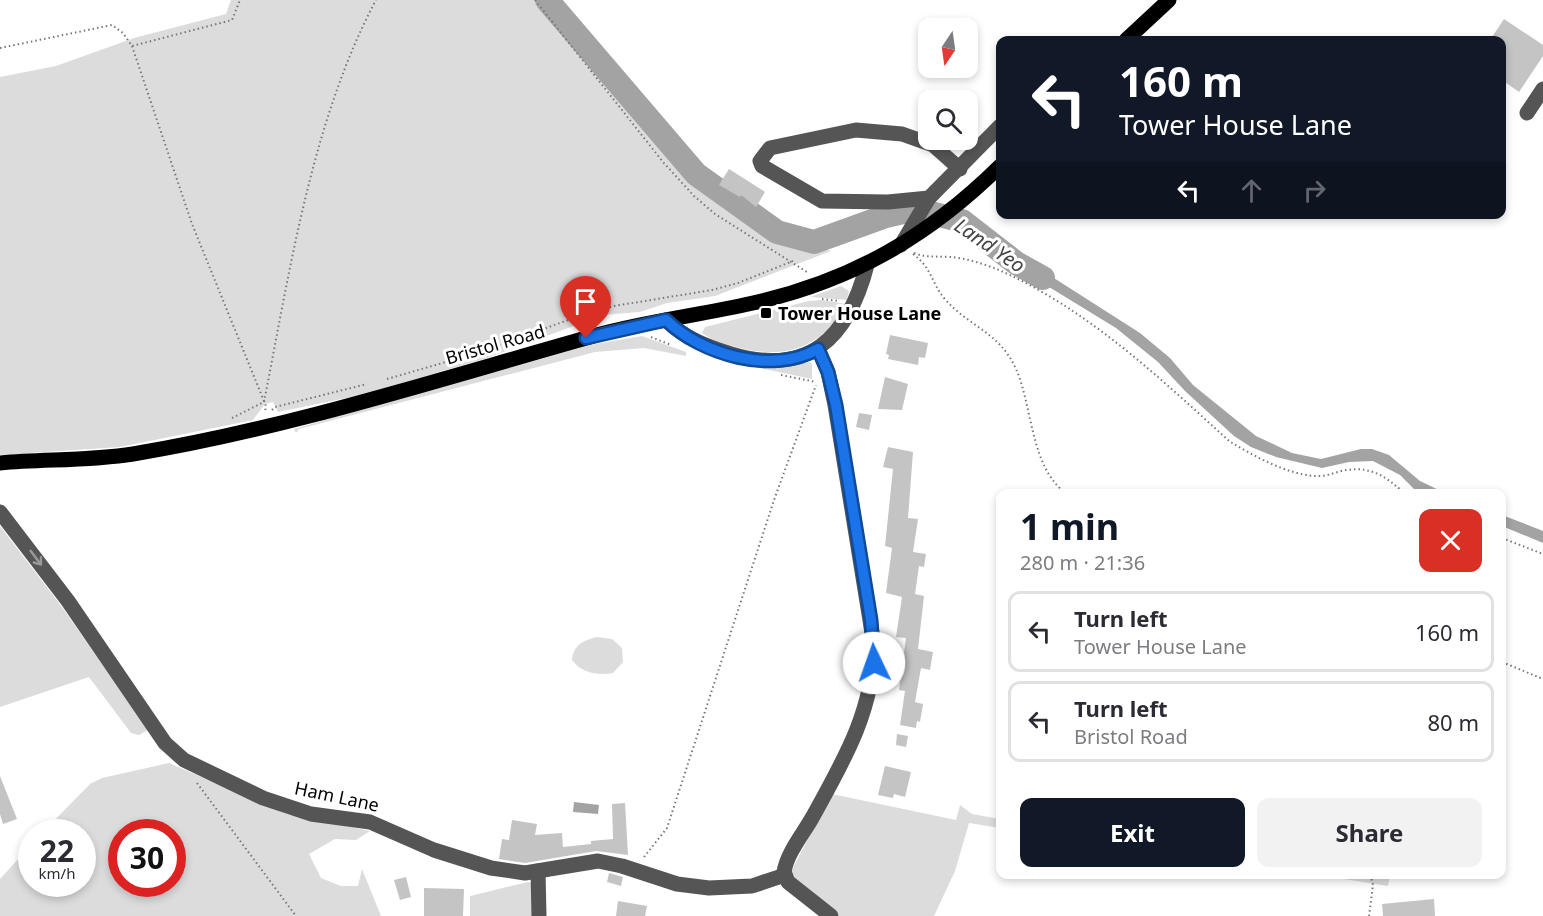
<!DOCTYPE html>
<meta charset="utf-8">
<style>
:root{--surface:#fff;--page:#f2f2f3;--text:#2b2b33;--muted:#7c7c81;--line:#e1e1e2;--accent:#111827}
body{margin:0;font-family:"Noto Sans",sans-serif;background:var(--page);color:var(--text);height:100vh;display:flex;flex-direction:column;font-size:22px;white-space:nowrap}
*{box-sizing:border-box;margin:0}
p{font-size:20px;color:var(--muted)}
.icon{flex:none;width:33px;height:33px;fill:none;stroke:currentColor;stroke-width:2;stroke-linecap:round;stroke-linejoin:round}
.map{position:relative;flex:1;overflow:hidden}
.side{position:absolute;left:996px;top:489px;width:510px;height:390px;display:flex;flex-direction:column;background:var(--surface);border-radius:12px;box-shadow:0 3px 9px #0003}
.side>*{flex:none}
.banner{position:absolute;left:996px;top:36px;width:510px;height:183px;border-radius:12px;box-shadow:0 3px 9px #0003;background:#111827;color:#fff;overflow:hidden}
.needle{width:39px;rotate:193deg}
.tools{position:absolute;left:918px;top:18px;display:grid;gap:12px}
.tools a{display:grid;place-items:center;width:60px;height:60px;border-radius:12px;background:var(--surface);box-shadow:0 3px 9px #0003;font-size:30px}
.speed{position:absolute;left:18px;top:819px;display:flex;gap:12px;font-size:30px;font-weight:700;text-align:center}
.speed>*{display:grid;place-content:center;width:78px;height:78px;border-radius:50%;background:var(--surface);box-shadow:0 3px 9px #0003;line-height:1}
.speed small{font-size:15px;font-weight:400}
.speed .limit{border:9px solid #d22;background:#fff;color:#111}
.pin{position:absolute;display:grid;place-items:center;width:51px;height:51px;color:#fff;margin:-62px -26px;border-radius:50% 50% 50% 0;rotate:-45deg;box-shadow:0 0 6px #0007}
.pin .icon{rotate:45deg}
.me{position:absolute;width:66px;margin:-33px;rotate:357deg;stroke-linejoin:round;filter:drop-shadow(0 0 4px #0008)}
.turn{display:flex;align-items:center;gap:21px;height:126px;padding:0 24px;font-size:27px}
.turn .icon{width:78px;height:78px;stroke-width:2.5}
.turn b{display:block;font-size:42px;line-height:51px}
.lanes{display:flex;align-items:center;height:57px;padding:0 24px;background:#0003;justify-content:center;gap:30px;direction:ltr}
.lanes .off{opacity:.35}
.round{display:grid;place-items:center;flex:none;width:63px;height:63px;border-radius:12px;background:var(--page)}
.head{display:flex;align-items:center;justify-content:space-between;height:102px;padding:0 24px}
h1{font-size:36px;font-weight:700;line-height:45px;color:var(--accent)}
.action{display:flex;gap:12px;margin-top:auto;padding:12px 24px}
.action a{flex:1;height:69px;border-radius:12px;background:var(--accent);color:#fff;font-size:24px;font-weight:700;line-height:69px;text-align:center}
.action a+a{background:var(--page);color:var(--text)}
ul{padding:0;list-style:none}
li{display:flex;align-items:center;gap:18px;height:81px;margin:0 12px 9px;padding:0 12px;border:3px solid var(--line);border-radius:12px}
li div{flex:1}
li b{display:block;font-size:22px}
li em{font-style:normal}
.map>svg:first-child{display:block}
.green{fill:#dcdcdc;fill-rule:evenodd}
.water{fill:#a3a3a3}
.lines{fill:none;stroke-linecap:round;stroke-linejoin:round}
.river{stroke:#a3a3a3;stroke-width:24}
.building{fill:#c4c4c4}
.path{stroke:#777;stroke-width:2;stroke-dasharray:1.5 3;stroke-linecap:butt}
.minor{stroke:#555;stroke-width:15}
.major{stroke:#000;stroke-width:15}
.oneway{stroke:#999}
.route-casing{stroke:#114b97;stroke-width:15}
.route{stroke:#1a73e8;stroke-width:10}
.poi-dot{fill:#000;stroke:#fff;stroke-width:2}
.labels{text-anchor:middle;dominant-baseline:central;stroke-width:6;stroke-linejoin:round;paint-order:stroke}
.poi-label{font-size:18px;font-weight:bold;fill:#000;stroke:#fff;text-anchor:start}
.street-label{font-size:18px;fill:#000;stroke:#fff}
.water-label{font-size:20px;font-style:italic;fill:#444;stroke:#fff}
</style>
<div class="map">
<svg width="1543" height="916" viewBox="0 0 1543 916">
<rect width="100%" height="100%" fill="#fff"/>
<g class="green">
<polygon points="231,0 543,0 590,58 625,86 692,171 775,228 804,243 831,251 715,296 667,303 640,312 603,315 484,359 361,395 278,412 273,402 265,404 253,420 120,447 0,455 0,77 56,66 134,38 226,14"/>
<polygon points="841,286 849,291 847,300 810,297"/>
<path d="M822,300L846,304C821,349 785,360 736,347C725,344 711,340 702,333L705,327L809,301Z"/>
<polygon points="642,336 686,352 686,356 644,348 595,352 299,429 296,433 294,429 590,345"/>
<polygon points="810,362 812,364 812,379 740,364 778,367"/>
<polygon points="0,526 62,607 148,730 139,735 131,733 89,677 0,707"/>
<path d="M597,637L612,639L622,648L623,662L613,673C599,676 581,673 572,660C573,645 584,640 597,637Z"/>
<path d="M169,763L287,814L370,831L356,840L335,839L309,854L321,878L341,886H358L362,869L381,916H0V879L31,845L32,884H82V832H43L90,784L102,778ZM122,832H172V884H122Z"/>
<polygon points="832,794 956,820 960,805 972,814 1000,819 1000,828 969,823 955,871 934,916 840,916 789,875"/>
<polygon points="1319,875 1390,875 1388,886"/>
<polygon points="528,882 532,883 533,916 470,916 470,896"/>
</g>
<g class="water">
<polygon points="1021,257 1140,333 1170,358 1193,385 1256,436 1292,453 1321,459 1361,449 1372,449 1389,455 1420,481 1445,493 1418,493 1400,475 1373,461 1349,462 1322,468 1276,457 1251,447 1234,436 1185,391 1158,362 1116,328 1013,265"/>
<polygon points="1502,515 1543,531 1543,543 1502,526"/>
<polygon points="574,802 599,805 598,814 573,812"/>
</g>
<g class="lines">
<polyline class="river" points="547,0 696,174 777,232 814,242 886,216 916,209 962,221 1016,263 1043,278"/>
</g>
<g class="building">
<polygon points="1504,19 1543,45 1543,56 1519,92 1502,80 1502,40 1490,40"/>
<polygon points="729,169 765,192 756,207 741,195 740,197 719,185"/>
<polygon points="890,335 928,343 925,358 919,357 918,365 888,359 889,355 886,354"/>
<polygon points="885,377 908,384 902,410 878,409"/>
<polygon points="859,413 872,415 869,430 856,427"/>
<polygon points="888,447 913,452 908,518 918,519 913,552 926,554 924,567 919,566 915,594 924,596 918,649 933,652 930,670 921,668 915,702 923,704 920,722 917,721 916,728 900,725 905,691 899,690 906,638 896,637 902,597 886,593 892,548 885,546 893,469 883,467"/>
<polygon points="897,734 908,736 906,747 896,745"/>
<polygon points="885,766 911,772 905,797 894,794 893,798 878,795"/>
<polygon points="0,776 17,819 3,824 0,814"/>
<polygon points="625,803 628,855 596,851 525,863 499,859 502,839 509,840 512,820 537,824 535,835 562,833 563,847 591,844 591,841 613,839 612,804"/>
<polygon points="609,873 623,877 621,886 607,882"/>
<polygon points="406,877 411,897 400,900 394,880"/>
<polygon points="424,888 464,889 463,916 424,916"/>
<polygon points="1434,899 1435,916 1383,916 1382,904"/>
<polygon points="618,901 647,906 645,916 616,916"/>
</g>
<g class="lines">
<g class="path">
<polyline points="535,0 663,162 694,196 715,214 807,272"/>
<polyline points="132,46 192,224 266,406 265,412"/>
<polyline points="0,48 112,25 123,33 132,46 232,20 240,0"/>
<path d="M914,253C926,258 937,256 950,257C966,258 984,264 999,270C1087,309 1159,377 1229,441C1254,456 1286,474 1315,476C1327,477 1337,471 1347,470C1372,466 1388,478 1405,494"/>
<path d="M913,254C932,268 931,282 944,298C967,326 999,331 1016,369C1033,407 1030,468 1067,494"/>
<polyline points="822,299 840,301"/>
<polyline points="651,337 671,345"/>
<polyline points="781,375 816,382"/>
<polyline points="387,379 477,353 582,315 614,306 712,290 738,283 793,261"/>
<path d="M264,402C290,270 312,120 376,0"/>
<polyline points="272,410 275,407 367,384"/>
<polyline points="232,418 264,402"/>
<polyline points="1502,538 1543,554"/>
<polyline points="1502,662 1543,679"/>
<polyline points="197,783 296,916"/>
<polyline points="644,857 667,828 774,500 816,385"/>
<polyline points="1369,916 1373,885 1370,874"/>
</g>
<g class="minor">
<polyline points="1527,113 1543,89"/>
<polyline points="929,198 888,202 822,201 762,166 760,161 770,148 856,130 902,134 933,145 960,169"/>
<polyline points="901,245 929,198 1000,126"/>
<path d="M666,320C684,338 706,346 731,354C809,377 848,338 867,265"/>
<path d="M818,349L828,372L835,405L874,645C874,710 843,762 812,818C803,834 787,853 784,872L788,882L831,916"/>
<polyline points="0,512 68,601 165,743 184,760 263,798 311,814 370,822 434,850 491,868 525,873 598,861 622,866 677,884 709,888 752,886 785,875"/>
<polyline points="538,871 539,916"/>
</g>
<g class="major">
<polyline points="1126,40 1169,0"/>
<path d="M0,463C44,459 89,461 133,454C290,428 443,378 597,335C648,321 701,315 753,303C852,281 929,236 1000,166"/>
</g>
</g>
<defs><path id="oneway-shaft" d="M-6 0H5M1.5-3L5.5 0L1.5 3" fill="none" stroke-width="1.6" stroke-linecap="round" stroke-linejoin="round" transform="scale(1.5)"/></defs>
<use class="oneway" href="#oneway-shaft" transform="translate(36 558) rotate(53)"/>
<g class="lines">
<defs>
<path id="route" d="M586,338L666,320C702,355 772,375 818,349L828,372L836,405L871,620L874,663"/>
</defs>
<use href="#route" class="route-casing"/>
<use href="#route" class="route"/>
</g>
<rect class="poi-dot" x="760" y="307" width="12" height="12" rx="3"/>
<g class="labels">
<g class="poi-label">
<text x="778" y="313">Tower House Lane</text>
</g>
<g class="street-label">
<text transform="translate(495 344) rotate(-16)">Bristol Road</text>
<text transform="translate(337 796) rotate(12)">Ham Lane</text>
</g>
<g class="water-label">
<text transform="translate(990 245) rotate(34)">Land Yeo</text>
</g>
</g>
</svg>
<div class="tools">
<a><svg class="needle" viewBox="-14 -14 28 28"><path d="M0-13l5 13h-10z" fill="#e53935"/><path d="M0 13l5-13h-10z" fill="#7c7c81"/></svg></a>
<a><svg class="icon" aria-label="search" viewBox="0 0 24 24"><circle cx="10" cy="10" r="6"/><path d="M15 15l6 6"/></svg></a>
</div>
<div class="speed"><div>22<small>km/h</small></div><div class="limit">30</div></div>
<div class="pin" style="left:586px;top:338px;background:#d93025"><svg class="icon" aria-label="arrive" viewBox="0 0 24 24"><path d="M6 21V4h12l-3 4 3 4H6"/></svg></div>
<svg class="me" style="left:874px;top:663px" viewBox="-20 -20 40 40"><circle r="19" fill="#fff"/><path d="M0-13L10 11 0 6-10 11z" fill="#1a73e8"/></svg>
<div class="banner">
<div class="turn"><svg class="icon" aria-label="left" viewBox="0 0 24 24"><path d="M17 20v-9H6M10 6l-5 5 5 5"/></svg><div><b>160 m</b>Tower House Lane</div></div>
<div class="lanes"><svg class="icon" aria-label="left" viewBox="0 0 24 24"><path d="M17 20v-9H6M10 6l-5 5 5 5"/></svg><svg class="icon off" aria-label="ahead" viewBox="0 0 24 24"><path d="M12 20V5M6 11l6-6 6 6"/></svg><svg class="icon off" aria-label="right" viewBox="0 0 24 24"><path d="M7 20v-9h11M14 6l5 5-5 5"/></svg></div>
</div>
<section class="side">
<div class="head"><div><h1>1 min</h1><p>280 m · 21:36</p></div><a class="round" style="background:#d93025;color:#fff"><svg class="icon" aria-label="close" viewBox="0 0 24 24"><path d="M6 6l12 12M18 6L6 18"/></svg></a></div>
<ul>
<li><svg class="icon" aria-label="left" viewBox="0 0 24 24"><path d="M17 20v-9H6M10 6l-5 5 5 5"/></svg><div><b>Turn left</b><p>Tower House Lane</p></div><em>160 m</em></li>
<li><svg class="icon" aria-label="left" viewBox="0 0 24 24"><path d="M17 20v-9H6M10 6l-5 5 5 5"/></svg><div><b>Turn left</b><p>Bristol Road</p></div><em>80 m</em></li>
</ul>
<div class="action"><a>Exit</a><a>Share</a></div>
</section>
</div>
